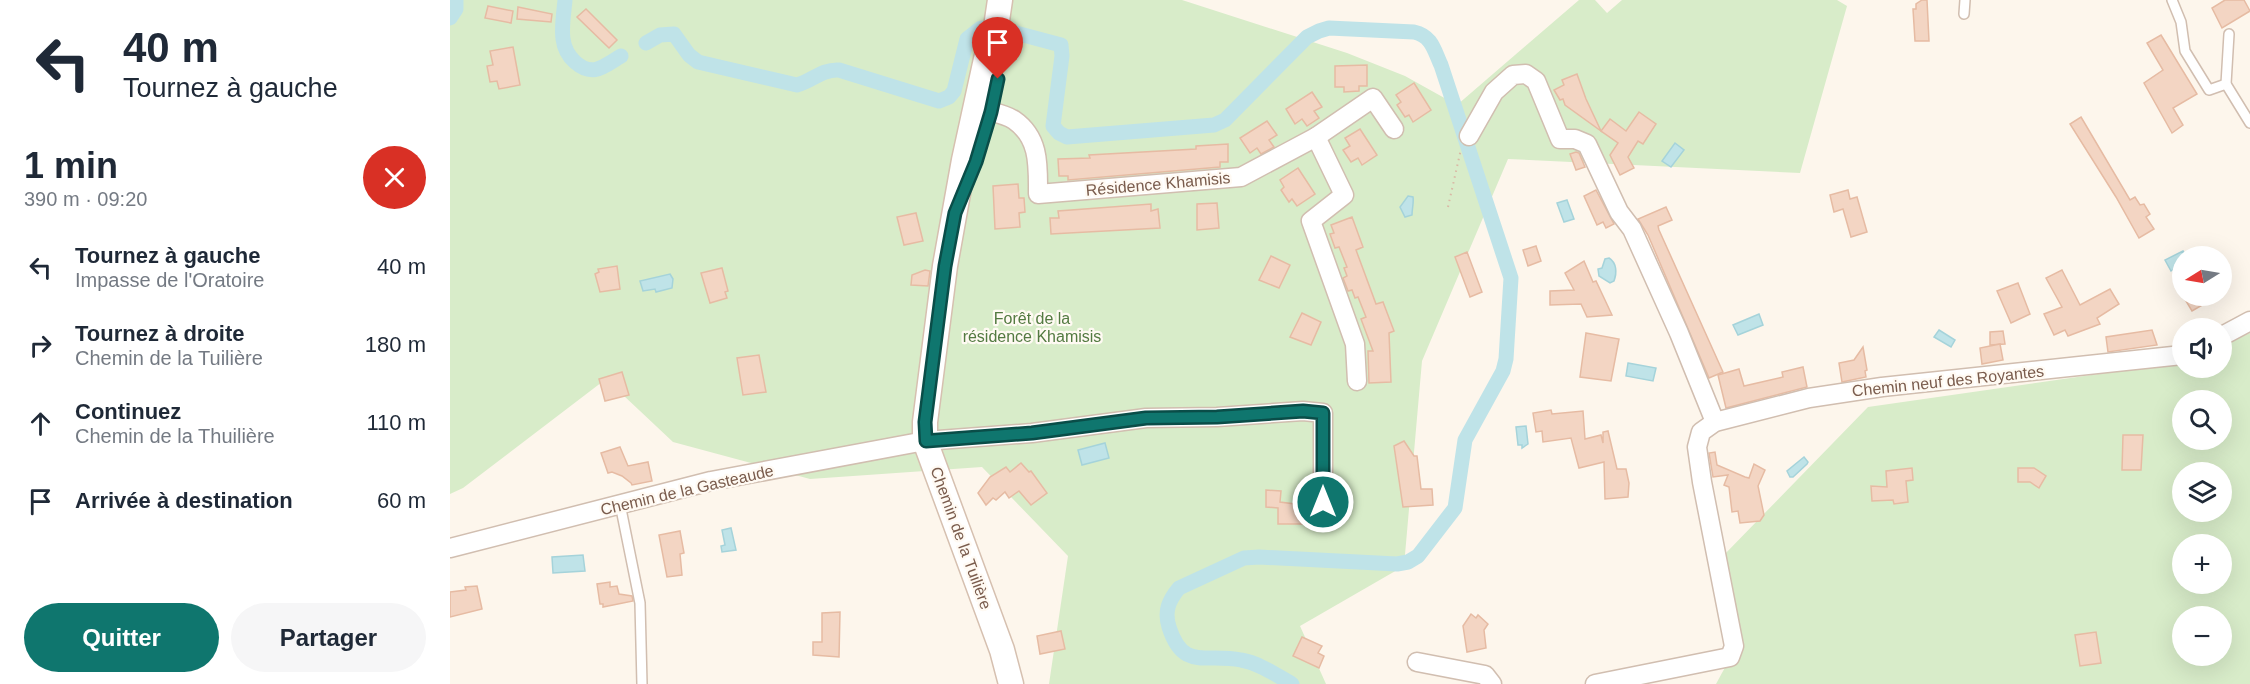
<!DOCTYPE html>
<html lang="fr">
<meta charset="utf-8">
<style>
:root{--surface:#fff;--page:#f6f6f7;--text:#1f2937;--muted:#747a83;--accent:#0f766e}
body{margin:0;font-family:Helvetica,sans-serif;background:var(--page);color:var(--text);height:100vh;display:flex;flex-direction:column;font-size:22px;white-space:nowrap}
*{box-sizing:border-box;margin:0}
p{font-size:20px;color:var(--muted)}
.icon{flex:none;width:33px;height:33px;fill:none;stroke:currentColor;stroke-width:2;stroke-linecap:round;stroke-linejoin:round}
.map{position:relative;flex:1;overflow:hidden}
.details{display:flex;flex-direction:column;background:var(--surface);width:450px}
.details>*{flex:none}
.banner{background:#fff;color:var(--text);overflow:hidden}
.needle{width:39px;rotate:259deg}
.fabs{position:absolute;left:1722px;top:246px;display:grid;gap:12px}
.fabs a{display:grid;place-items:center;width:60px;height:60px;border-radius:50%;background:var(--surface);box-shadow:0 6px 24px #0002;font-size:30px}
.pin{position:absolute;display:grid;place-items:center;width:51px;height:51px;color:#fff;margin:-62px -26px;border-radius:50% 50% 50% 0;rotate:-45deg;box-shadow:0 0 6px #0007}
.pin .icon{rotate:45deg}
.me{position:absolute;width:66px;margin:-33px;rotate:0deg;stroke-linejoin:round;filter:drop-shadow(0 0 4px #0008)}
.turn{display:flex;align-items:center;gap:21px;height:126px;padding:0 24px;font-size:27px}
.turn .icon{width:78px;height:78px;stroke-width:2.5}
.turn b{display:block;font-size:42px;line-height:51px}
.round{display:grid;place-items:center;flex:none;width:63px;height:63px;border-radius:32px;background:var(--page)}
.headline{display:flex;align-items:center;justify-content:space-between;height:102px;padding:0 24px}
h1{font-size:36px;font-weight:700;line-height:45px}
.button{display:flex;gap:12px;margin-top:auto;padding:12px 24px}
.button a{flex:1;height:69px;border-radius:36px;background:var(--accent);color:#fff;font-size:24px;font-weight:700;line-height:69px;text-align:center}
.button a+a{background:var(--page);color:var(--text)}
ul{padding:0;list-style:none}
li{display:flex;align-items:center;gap:18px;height:78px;padding:0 24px}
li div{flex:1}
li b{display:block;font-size:22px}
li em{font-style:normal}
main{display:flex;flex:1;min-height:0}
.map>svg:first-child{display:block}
.green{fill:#d8ecc9;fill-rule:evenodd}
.water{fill:#bfe3e8;stroke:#a5d3da;stroke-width:1.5}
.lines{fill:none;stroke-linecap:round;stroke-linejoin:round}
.canal{stroke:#bfe3e8;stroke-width:15}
.building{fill:#f3d5c3;stroke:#e6bba3;stroke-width:1.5}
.lane-casing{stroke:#d1beb0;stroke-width:12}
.street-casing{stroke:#d1beb0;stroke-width:21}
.secondary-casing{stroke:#d6c0b0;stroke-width:27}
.path{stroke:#d9b8a5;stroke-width:2;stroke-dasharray:1.5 4.5;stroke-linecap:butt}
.lane{stroke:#fff;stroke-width:9}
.street{stroke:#fff;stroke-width:18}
.secondary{stroke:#fff;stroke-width:24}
.route-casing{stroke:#0a4d48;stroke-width:15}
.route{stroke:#0f766e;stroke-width:10}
.labels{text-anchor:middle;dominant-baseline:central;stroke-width:4.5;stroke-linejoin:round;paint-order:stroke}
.street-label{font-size:16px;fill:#7a5c4d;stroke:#fffaf3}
.park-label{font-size:16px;fill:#537a41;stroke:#fffaf3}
</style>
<main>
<section class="details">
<div class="banner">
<div class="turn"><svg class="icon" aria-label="left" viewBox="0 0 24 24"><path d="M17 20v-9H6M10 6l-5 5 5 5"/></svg><div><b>40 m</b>Tournez à gauche</div></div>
</div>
<div class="headline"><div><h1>1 min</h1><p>390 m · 09:20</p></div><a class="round" style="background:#d93025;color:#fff"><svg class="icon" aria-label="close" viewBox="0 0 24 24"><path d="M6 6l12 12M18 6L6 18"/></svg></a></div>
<ul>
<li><svg class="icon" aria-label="left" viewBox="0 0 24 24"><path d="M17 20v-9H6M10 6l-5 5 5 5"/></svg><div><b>Tournez à gauche</b><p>Impasse de l'Oratoire</p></div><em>40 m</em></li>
<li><svg class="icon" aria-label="right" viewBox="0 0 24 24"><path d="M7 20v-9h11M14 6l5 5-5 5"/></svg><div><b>Tournez à droite</b><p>Chemin de la Tuilière</p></div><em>180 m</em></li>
<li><svg class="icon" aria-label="ahead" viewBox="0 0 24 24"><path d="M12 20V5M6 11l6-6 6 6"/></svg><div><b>Continuez</b><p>Chemin de la Thuilière</p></div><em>110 m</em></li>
<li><svg class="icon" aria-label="arrive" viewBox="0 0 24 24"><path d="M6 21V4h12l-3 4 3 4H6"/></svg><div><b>Arrivée à destination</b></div><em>60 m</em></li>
</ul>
<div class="button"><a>Quitter</a><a>Partager</a></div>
</section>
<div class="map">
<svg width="1800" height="684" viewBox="0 0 1800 684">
<rect width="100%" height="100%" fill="#fdf6ec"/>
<g class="green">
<polygon points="0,0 732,0 897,53 955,76 1007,105 1129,0 1145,0 1157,13 1172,0 1387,0 1397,6 1350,173 1058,159 972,361 954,566 850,626 876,684 599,684 618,556 532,467 360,479 223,442 156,379 13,488 0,494"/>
<path d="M1800,333V684H1266L1285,649L1273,556L1418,407L1732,362V368H1772V346ZM1732,400H1772V440H1732ZM1732,472H1772V512H1732ZM1732,544H1772V584H1732ZM1732,616H1772V656H1732Z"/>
</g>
<g class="water">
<polygon points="1225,143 1234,150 1221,167 1212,161"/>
<path d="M958,196L963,197C964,202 962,209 962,215L955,217L950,207Z"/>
<polygon points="1117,200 1124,219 1114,222 1107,203"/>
<polygon points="1733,251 1736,256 1732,256 1732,263 1721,271 1715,260"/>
<path d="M1159,258C1167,263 1167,273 1164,281L1160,283L1149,276L1148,269L1152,268L1155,259Z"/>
<polygon points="220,274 223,279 222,288 206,292 205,289 193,291 190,281"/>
<polygon points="1309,314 1313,325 1288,335 1283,325"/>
<polygon points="1489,330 1505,340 1501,347 1484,337"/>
<polygon points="1178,363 1206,368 1203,381 1176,376"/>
<polygon points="1076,426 1078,444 1072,448 1072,445 1068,445 1066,427"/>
<polygon points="655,443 659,458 632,465 628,450"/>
<polygon points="1354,457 1358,462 1357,464 1343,477 1340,477 1337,471"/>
<polygon points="281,528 286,550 272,552 271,546 275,545 272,530"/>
<polygon points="133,555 135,571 103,573 102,557"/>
</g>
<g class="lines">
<g class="canal">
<path d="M115,0C113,23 107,46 125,62C143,78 154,66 171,56"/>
<polyline points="0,18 6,9 6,0"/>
<path d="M562,32L611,45L612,56L603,126L609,133L617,137L764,125L775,120L857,37L869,31L879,28L964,32C982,36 984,50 991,65L1061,278L1056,359L1053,371L1015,440L1005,508L968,556L958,562L947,564L809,557L794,558L729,588C719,600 714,611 719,627C733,671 755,653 791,660C809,663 826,675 842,684"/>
<path d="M196,43L210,35L224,34L239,55L248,62L347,85C362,81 372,69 389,70L489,101L499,97L504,91L517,39L531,28"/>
</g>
</g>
<g class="building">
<polygon points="1472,0 1477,0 1479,41 1465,41 1463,9 1466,9 1466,4"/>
<polygon points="1775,0 1794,0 1800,11 1772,28 1762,8"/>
<polygon points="38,6 63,11 61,23 35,18"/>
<polygon points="68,7 102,14 101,22 67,19"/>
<polygon points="136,9 167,40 159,48 127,17"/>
<polygon points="1711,35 1747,94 1723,108 1733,125 1722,133 1694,83 1713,70 1697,43"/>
<polygon points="63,47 70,85 49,89 47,81 40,82 37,66 43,65 40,51"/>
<polygon points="917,65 917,86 909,86 909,91 894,92 894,87 885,87 885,66"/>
<polygon points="1127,74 1136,99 1151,131 1115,105 1113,99 1110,100 1104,90 1114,85 1112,80"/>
<polygon points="964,83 981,110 963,122 959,115 955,117 947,105 951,102 946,95"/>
<polygon points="862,92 872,107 864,111 869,118 857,126 852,119 845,124 836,109"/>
<polygon points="1189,112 1206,124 1193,144 1188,141 1178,157 1184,168 1170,175 1160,155 1168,143 1151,131 1160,119 1176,131"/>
<polygon points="1631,117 1680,200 1685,197 1690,205 1694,204 1700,214 1696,217 1704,229 1689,238 1666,197 1620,124"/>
<polygon points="817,121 827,135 819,140 824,147 811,154 807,148 800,153 790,138"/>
<polygon points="910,129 927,155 912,165 908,158 901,162 893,150 900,146 895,138"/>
<polygon points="778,144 778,162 770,162 770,167 618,180 618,176 609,176 608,159 640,158 639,155 746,149 746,146"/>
<polygon points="1126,152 1129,153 1135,167 1126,170 1120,154"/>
<polygon points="848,168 865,194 847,206 842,199 839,202 831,190 834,187 830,180"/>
<polygon points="568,184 569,198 574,198 575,212 569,213 570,227 545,229 543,186"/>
<polygon points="1146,190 1164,224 1156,228 1153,222 1147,225 1134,196"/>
<polygon points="1398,190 1400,199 1407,197 1417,232 1401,237 1393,209 1384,212 1380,195"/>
<polygon points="767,203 769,228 747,230 747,204"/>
<polygon points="701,204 701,211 708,209 710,228 601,234 600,218 609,218 608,211"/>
<polygon points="1216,207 1222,220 1208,226 1209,230 1273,372 1259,378 1198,235 1188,219"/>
<polygon points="466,213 473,241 454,245 447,217"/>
<polygon points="902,217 913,247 906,250 926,304 933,302 944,331 939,333 941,382 919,383 918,351 923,351 911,319 916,317 908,297 905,298 902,290 898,291 893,278 897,276 894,268 897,267 889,247 885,248 880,234 884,233 881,225"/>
<polygon points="1086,246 1091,261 1078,266 1073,250"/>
<polygon points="1017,252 1032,292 1020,297 1005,257"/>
<polygon points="821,256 840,265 829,288 809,280"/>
<polygon points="1134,261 1143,282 1146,281 1162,315 1137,317 1131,304 1100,305 1100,291 1124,290 1115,273"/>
<polygon points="167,266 170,289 150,292 145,274 149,272 148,269"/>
<polygon points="272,268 278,291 275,292 277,298 260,303 251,273"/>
<polygon points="475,270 480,271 478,286 461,285 462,275"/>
<polygon points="1612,270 1630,305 1660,289 1669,304 1647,318 1650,324 1618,336 1615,330 1604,335 1594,314 1612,307 1596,278"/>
<polygon points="1568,283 1580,314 1561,323 1547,291"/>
<polygon points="1733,296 1768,296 1742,311"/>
<polygon points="852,313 871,322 861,345 840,337"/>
<polygon points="1702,330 1707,345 1658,352 1656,337"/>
<polygon points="1553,331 1555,344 1540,345 1540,332"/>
<polygon points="1136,333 1169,339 1161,381 1130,377"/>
<polygon points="1550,344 1553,360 1532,364 1530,348"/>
<polygon points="1413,347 1417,370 1415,371 1416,377 1392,382 1389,363 1404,360"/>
<polygon points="309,355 316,392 293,395 287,358"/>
<polygon points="1353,367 1357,387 1276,408 1268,375 1289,369 1294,386 1333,377 1332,372"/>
<polygon points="172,372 179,395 155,401 149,379"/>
<polygon points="1101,410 1102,414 1133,411 1135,439 1151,435 1153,443 1153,432 1158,431 1167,469 1176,469 1179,483 1178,497 1155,499 1154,462 1129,468 1121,438 1093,442 1092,431 1086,432 1083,413"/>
<polygon points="1673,435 1693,435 1691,470 1672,470"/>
<polygon points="954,441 964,456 967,456 971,489 982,489 983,505 953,507 944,446"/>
<polygon points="170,447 178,466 198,462 202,481 182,485 181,483 172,476 162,472 158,473 151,453"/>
<polygon points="1265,452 1267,465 1295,477 1299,478 1304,464 1315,470 1308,486 1314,515 1310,521 1290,523 1288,511 1282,512 1279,487 1274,485 1278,475 1263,477 1259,453"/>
<polygon points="571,463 579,472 581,471 597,493 581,505 569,491 559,498 555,492 546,500 543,498 536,505 528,493 540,477 556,467 560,472"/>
<polygon points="1462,468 1463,480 1456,481 1458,502 1444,504 1443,500 1422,501 1421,486 1437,487 1436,471"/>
<polygon points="1568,468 1584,468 1596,476 1589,488 1580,482 1568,482"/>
<polygon points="816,490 831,491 830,502 860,506 861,524 828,524 828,508 816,507"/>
<polygon points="230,531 234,553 230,554 232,575 217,577 209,535"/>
<polygon points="160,582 160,587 167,586 169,594 182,596 183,601 153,607 153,604 150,604 147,584"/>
<polygon points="27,586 32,609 0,617 0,592 16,590 15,587"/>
<polygon points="390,612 389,657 363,655 363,642 372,642 372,613"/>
<polygon points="1021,614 1026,618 1028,615 1038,624 1034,630 1036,648 1017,652 1013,626"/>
<polygon points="611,631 615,649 590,654 587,636"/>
<polygon points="1646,632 1651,663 1630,666 1625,635"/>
<polygon points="852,637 872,646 868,653 874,656 869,668 843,656"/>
</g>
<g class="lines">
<defs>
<g id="lane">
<polyline points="1722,0 1731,22 1735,51 1759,90 1776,84"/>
<polyline points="1514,14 1515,0"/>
<polyline points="1779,34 1776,84 1800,123"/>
<polyline points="170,504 190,603 192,684"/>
</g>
<g id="street">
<path d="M532,109C541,112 555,114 564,120C590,138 588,166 588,194L791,177L866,137L894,195L861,221L905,344L907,381"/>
<polyline points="1019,136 1044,92 1063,75 1076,74 1086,81 1110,139 1125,139 1137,144 1169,212 1182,229 1229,333 1265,422"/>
<polyline points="866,137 923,98 944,129"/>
<polyline points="1772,336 1800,321"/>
<polyline points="0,548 261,481 475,441 582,433 696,418 767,417 853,411 873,413 873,502"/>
<polyline points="967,662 1035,675 1042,684"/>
<polyline points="1145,684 1280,657 1284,646 1252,482 1247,447 1251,432 1265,422 1359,398 1432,387 1732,355"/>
</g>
<polyline id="secondary" points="550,0 545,34 536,59 514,160 495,266 475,422 475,441 552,650 561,684"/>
</defs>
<use href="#lane" class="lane-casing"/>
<use href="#street" class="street-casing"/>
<use href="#secondary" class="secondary-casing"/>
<polyline class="path" points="998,207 1011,149"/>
<use href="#lane" class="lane"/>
<use href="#street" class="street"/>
<use href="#secondary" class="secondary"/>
</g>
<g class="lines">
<defs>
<polyline id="route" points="548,79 541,112 526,162 505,213 495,266 481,375 475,422 476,441 582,433 696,418 767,417 853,411 873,413 873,502"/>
</defs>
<use href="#route" class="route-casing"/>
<use href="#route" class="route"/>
</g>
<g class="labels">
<g class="street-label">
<text transform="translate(708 184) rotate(-5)">Résidence Khamisis</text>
<text transform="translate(1498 381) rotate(-6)">Chemin neuf des Royantes</text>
<text transform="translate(237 490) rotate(-13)">Chemin de la Gasteaude</text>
<text transform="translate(511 538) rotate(70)">Chemin de la Tuilière</text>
</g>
<g class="park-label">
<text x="582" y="318">Forêt de la<tspan x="582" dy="18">résidence Khamisis</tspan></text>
</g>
</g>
</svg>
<div class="fabs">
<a><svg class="needle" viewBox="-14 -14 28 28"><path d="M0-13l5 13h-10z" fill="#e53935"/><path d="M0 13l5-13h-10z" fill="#747a83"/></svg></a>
<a><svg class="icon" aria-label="sound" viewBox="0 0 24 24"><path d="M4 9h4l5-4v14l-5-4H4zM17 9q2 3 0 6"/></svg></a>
<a><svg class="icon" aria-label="search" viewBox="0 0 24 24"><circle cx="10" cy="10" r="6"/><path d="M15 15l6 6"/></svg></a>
<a><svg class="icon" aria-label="layers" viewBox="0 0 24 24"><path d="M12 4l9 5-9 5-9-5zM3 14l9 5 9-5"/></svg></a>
<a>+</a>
<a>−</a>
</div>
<div class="pin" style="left:548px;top:79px;background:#d93025"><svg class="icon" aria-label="arrive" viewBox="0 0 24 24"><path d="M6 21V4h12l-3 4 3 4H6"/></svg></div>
<svg class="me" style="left:873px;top:502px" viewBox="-20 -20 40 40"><circle r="17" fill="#0f766e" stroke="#fff" stroke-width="3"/><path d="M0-11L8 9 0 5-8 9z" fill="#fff"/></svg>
</div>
</main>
